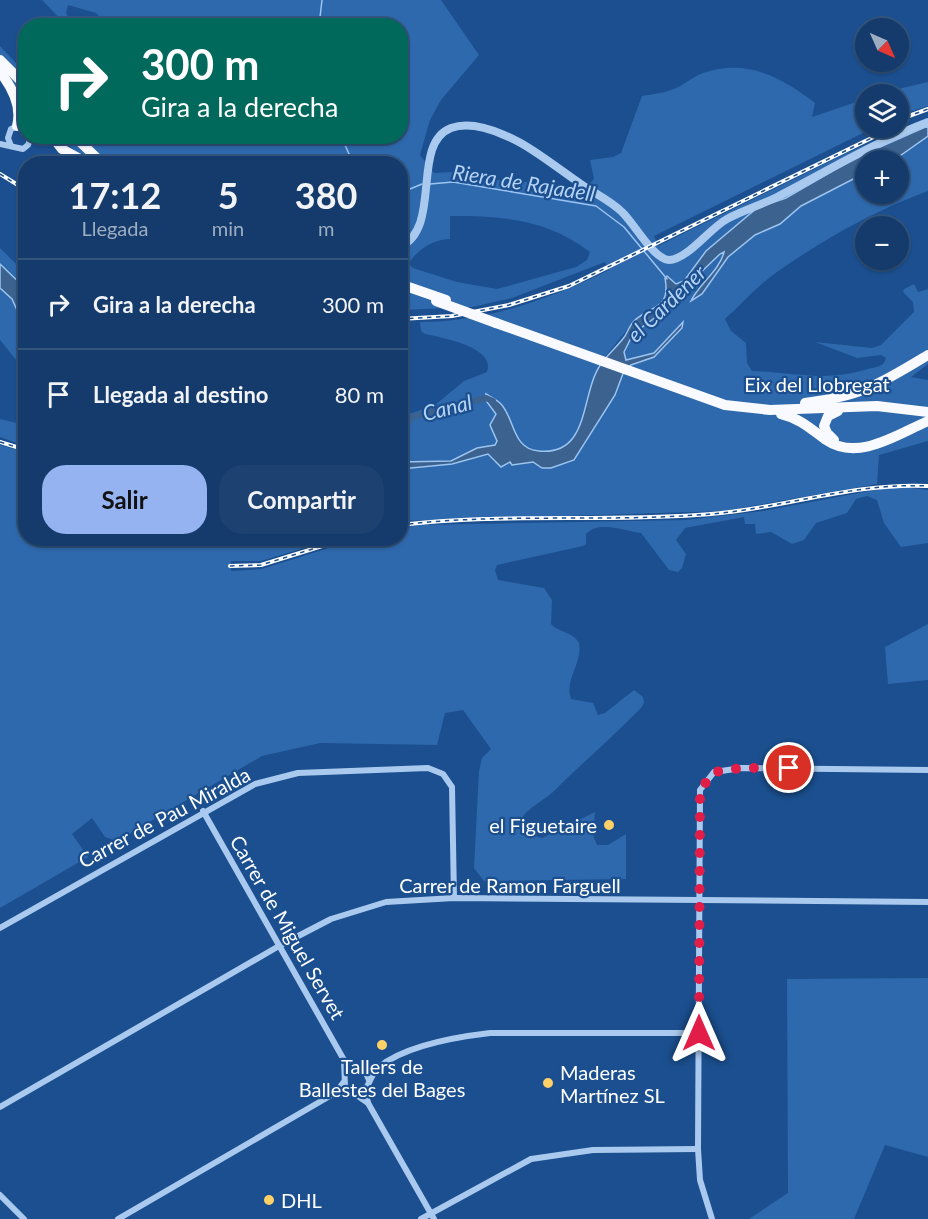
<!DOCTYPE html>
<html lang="es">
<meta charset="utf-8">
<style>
:root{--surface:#143b6b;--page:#1d4271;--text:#f1f3f6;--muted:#9dadc1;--line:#33557e;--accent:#95b2f1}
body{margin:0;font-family:Lato,sans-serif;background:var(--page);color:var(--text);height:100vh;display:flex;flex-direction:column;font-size:22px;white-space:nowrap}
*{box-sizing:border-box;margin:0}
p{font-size:20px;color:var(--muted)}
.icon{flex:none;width:33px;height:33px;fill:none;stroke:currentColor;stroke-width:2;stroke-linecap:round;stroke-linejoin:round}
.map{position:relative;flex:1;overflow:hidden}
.details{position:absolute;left:18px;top:156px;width:390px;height:390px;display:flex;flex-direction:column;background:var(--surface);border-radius:24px;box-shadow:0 2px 4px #0004,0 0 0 2px var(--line)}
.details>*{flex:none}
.top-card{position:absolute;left:18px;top:18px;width:390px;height:126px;border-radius:24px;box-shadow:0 2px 4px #0004,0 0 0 2px var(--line);background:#00695c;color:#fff;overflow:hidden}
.needle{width:39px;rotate:135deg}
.buttons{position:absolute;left:855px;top:18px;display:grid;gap:12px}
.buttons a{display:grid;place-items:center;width:54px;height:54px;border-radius:50%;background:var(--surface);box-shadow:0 2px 4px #0004,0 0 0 2px var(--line);font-size:30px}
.pin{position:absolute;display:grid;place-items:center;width:51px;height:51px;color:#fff;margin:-26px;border:3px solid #fff;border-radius:50%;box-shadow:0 2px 6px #0007}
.me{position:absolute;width:66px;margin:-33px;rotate:0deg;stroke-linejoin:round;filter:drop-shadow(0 0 4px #0008)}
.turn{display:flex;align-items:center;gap:21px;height:126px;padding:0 24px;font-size:27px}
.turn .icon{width:78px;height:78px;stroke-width:2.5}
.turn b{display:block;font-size:42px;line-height:51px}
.eta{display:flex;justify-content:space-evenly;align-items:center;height:102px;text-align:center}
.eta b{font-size:36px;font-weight:700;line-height:42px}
.action{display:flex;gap:12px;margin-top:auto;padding:12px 24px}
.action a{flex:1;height:69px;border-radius:24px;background:var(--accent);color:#111;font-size:24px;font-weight:700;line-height:69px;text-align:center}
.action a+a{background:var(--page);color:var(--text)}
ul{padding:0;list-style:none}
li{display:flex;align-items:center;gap:18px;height:90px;padding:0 24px;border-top:2px solid var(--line)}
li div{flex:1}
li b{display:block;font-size:22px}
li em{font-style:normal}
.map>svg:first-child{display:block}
.green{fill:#2e69ad;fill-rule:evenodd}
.water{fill:#3c6290;stroke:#9cc4f0;stroke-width:1.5}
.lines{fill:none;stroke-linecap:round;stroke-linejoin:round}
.stream{stroke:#9cc4f0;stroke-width:1.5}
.canal{stroke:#3c6290;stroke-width:6}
.minor{stroke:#a9c9ee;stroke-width:6}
.tertiary{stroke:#a9c9ee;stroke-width:8}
.trunk{stroke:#f8faff;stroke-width:10}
.rail-casing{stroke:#fff;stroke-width:4}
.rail{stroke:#1b4f8f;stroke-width:1.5;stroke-dasharray:4.5;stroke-linecap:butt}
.trunk-bridge{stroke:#f8faff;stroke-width:10}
.route{stroke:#e11d48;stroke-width:10;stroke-dasharray:0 18}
.poi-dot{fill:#ffd166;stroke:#1b4f8f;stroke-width:2}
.labels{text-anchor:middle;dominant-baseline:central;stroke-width:4.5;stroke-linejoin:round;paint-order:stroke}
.street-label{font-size:20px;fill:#fff;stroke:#1b4f8f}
.poi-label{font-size:20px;fill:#fff;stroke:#1b4f8f;text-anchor:start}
.water-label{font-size:21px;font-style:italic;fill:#b5d3f5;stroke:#1b4f8f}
</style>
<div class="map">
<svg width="928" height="1219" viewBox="0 0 928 1219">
<rect width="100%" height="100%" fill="#1b4f8f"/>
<g class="green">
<path d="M42,0H441L479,55L441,100L430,120L420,155L434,173C443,173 453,171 462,173C471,174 479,178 489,179C520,182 550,182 580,193L594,179L590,160L613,157L621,153L642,96C652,94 665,93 674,89C684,85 692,77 703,73C746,58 782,77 815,103L812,117L865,99L866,128H873L654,236L658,246L851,151L928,118V126L855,158L786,198L752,212L743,223L706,251L684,281L676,284L665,278C670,305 657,305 638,318C633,322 602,360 598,367C583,397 588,455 540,451C512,449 515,420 502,405C498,400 491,397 487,394V402L496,414L490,425L497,441L495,445L475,449L451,461L401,462V421L404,416L435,405L464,381L487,372C496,347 443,338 425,334L421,331L420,322C485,322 551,299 609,270L605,262L512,298L472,307L401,310L400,169L404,163L398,158L390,164L88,163L60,137L213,136L234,142L240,136H400V26L108,25L96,13L68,5L66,13L73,25H66ZM450,216C503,216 547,219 590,252L587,260L576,267L497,289L457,282L413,268L409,264C416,250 434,239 450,239Z"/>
<path d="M0,46L25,73V100C0,89 0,73 0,46Z"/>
<polygon points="928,82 928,106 899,115 898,94 877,94"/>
<path d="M928,136V191C874,211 824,239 777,272C758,285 742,304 725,319L731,331L746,343L747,363L752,371C796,373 825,382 868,369C876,367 884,367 886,358L881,355L857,358L815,342L872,348L881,345L914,312L913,302L903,292L904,289L914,284L918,292L928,289V364L911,377L928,380V441L879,455L877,484L724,511L401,521L400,469L452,464L488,454L494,462H511L512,465L533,462L551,468L574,460L615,395L624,371L631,365L654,357L682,329V323L654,353L626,360L624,352L633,334L676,302L696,277L720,254L724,252L721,261L695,291L702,294L728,257L755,235L780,224L801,206L865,173L866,194H898V160H894Z"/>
<polygon points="0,248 25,273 25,288 0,264"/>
<path d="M0,288C27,309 25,339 25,371L0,340Z"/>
<polygon points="0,419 25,425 25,446 0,437"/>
<path d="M0,445L25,452L26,538L334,539L261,561H231V571L262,569L357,539L400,538L401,528L418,525L686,520L763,511L880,489L903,487L928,490V543L901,547L884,523L877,500L867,496L856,499L847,513L816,523L804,540L792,544L771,532L756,534L755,524H745L744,517L685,528L676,540L686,554L682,568L678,572L669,570L641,533C624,531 599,520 586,534V544L583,546L497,565L495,570L498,580L544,588L552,600L551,624C559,633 572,631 579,643C583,663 564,679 571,699L593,703L598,715L605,713L634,690L643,697L644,703L641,708C613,737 582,763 553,792C542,802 525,809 519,823L522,832L542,838L595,812L593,835L597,845H608L626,834V879L484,881L474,868L479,771L482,758L491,749L463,710L445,713L437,745L320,743L262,756L117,841L105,837L92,818L72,834L88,857L0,908Z"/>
<polygon points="928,624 928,680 888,684 885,647"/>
<polygon points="928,978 928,1157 885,1145 854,1219 749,1219 788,1193 787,979"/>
</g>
<g class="water">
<path d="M928,126V136L894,160H866L865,173L801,206L780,224L755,235L728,257L702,294L691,301C699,284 720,270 724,252L720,254L696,277L676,302L633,334L624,352L626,360L654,353L683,322L682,328L654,357L631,365L624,371L615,395L574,460L551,468H542L533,462L512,465L510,462L501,467L488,454L452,464L401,469L400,462L451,461L477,448L495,445L497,441L490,425L496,414L487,402L486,394C491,397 497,400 501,404C515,419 512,449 539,451C591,456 580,393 601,364C608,354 618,346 625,336C628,331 630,325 634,321C651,305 671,310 665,278L667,276L676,284L684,281L706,251L757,208L786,198L855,158Z"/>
<polygon points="0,264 25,288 25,328 12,299 0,288"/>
</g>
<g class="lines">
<g class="stream">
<polyline points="319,26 322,0"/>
<polyline points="341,136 349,154 358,164"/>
<polyline points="430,184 453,182 596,206 624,227 667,279"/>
<polyline points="400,186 410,189 422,184"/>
</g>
<g class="canal">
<polyline points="400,420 486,398 493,401"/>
<polyline points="400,444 411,416"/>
</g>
<g class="minor">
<polyline points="0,144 23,149 28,145 31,137"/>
<polyline points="11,146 8,138 11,129 18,126 26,127"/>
<polyline points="203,811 344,1060 345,1087 368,1103"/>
<polyline points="0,928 255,784 298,773 428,768 443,774 452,787 454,898"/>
<polyline points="344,1060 365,1071 369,1080"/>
<polyline points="365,1089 368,1103 434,1219"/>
<path d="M354,1093L364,1091C370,1084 371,1074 379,1067C406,1045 456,1037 490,1033H699"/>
<polyline points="0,1107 279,946 331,919 386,902 454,898 928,902"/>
<polyline points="0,1195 24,1219"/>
<polyline points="118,1219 335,1093 343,1083"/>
<polyline points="421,1219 531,1159 593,1150 698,1149"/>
<polyline points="712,1219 700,1180 698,1149 700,790 714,772 742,768 928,770"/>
</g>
<path class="tertiary" d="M400,247C443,227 410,144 451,128C468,122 488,128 504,135C531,146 557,168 581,184C594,193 611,201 622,212C634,223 653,259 669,260C687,260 710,228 727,219C744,210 761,205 777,197C828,171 875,142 928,122"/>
<g class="trunk">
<polyline points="0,60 26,86"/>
<path d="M0,72C12,87 22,107 17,126"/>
<polyline points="52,136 62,149 89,164"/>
<polyline points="74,136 103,164"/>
<polyline points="31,138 33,136"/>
<polyline points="400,284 446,300"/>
<polyline points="496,323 725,405 770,410 877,406 928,412"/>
<path d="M805,403C862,396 880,384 928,355"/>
<path d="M781,414C799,418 811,429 826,440C858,462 898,434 928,421"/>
<polyline points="834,440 827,433 824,426 828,416 838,411"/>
</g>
<defs>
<g id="rail">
<polyline points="898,120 928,109"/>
<polyline points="0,174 26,190"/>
<polyline points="400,319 452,316 509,305 569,286 892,128"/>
<polyline points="0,442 26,450"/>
<path d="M400,525C498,513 599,522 697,515C775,511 851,482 928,486"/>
<polyline points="230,566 261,565 348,538"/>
</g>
</defs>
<use href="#rail" class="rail-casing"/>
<use href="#rail" class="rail"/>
<polyline class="trunk-bridge" points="436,301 496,323"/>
</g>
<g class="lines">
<polyline class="route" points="699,1033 700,790 714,772 742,768 789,768"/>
</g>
<g class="poi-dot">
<circle cx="609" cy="825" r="6"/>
<circle cx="382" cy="1045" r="6"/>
<circle cx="548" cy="1083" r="6"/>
<circle cx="269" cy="1200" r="6"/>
</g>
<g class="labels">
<g class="street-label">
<text x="817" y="384">Eix del Llobregat</text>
<text transform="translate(164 817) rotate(-28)">Carrer de Pau Miralda</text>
<text x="510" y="885">Carrer de Ramon Farguell</text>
<text transform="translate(288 927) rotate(60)">Carrer de Miguel Servet</text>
</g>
<g class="poi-label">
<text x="597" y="825" text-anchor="end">el Figuetaire</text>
<text x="382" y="1066" text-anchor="middle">Tallers de<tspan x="382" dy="23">Ballestes del Bages</tspan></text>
<text x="560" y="1072">Maderas<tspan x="560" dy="23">Martínez SL</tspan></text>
<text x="281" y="1200">DHL</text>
</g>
<g class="water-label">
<text transform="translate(524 182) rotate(9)">Riera de Rajadell</text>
<text transform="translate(666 303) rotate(-44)">el Cardener</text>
<text transform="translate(447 407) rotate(-14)">Canal</text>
</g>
</g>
</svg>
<div class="buttons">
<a><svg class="needle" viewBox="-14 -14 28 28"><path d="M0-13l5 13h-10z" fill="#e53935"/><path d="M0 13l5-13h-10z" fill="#9dadc1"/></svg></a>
<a><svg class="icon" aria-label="layers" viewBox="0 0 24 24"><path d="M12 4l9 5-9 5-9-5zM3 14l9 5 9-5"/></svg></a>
<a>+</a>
<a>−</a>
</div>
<div class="pin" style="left:789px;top:768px;background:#d93025"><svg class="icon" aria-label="arrive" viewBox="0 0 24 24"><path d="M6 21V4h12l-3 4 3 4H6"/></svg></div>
<svg class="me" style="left:699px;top:1033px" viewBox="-20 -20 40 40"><path d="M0-17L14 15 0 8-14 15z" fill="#e11d48" stroke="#fff" stroke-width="4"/></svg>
<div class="top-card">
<div class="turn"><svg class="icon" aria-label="right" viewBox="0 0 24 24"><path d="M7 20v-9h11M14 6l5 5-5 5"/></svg><div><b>300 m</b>Gira a la derecha</div></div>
</div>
<section class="details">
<div class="eta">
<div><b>17:12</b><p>Llegada</p></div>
<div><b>5</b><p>min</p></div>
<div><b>380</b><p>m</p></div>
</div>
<ul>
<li><svg class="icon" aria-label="right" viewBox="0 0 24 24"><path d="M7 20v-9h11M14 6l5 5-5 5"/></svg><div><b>Gira a la derecha</b></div><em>300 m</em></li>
<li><svg class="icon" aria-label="arrive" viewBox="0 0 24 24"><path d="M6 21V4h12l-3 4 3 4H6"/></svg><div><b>Llegada al destino</b></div><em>80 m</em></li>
</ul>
<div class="action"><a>Salir</a><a>Compartir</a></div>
</section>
</div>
